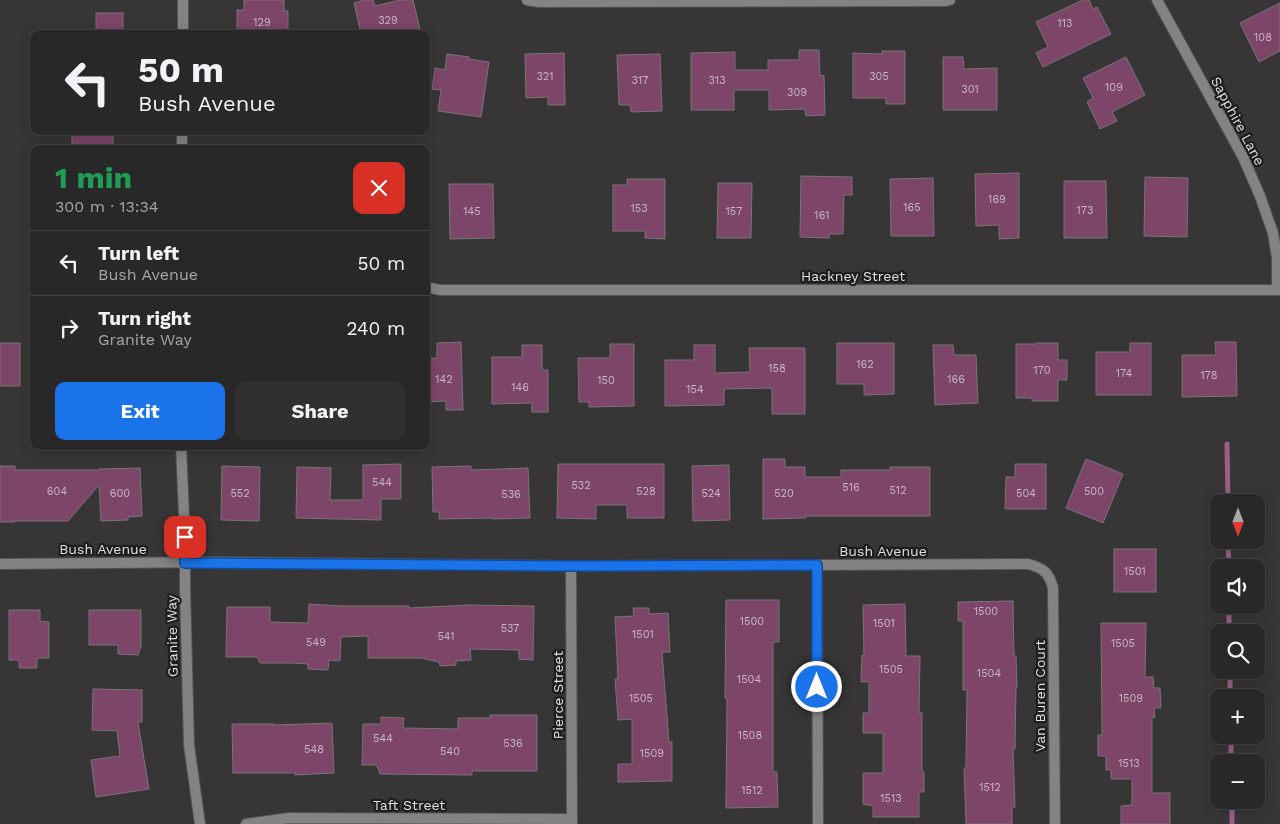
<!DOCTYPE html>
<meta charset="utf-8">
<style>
:root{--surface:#292828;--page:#313030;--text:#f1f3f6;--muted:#a5a6a8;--line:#454445;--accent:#1a73e8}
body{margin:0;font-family:"Work Sans",sans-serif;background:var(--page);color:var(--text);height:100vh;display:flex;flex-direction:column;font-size:19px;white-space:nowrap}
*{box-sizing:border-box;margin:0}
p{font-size:16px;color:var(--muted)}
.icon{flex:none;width:28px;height:28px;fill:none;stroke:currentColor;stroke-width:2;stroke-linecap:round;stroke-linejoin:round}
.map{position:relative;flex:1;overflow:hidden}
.panel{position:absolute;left:30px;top:145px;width:400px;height:305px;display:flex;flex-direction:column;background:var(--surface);border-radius:10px;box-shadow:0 2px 12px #0003,0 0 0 1px var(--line)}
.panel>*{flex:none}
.guide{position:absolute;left:30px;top:30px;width:400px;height:105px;border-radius:10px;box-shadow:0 2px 12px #0003,0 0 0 1px var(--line);background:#292828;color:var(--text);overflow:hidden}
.needle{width:32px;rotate:180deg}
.buttons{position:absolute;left:1210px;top:494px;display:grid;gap:10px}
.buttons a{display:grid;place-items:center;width:55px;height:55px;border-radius:10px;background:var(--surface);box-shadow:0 2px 12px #0003,0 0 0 1px var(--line);font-size:25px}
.pin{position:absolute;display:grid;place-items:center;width:42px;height:42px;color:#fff;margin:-21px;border-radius:10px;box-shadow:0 2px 8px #0006}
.me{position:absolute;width:55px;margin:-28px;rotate:0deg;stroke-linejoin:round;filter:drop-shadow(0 0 4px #0008)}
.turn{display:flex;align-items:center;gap:18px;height:105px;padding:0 25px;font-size:22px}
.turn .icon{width:65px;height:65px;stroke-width:2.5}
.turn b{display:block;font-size:35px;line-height:42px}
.round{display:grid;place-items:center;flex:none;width:52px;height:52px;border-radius:10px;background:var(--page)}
.overview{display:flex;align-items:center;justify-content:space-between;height:85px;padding:0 25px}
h1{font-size:30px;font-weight:700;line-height:38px;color:#1e9e55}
.button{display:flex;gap:10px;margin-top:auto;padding:10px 25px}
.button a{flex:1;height:58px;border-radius:10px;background:var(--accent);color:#fff;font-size:20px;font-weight:700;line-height:58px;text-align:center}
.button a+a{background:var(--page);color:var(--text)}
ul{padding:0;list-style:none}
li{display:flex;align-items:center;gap:15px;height:65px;padding:0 25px;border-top:1px solid var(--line)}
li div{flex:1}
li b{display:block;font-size:19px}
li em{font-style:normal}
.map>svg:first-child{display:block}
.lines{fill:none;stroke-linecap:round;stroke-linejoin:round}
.stream{stroke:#9a6084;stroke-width:5}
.building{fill:#7d4568;stroke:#787577}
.street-casing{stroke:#555254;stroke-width:12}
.street{stroke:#858283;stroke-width:10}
.route-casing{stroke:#114b97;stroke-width:12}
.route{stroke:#1a73e8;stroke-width:9}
.labels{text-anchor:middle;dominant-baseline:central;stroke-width:4.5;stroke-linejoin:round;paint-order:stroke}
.number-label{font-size:11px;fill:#c7b8c1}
.street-label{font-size:14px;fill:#e0dedf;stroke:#1e1d1d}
</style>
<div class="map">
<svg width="1280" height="824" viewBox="0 0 1280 824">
<rect width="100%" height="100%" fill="#373536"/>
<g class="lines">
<g class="stream">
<polyline points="1227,444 1228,502"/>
<polyline points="1228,540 1229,568"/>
<polyline points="1229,605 1229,632"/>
<polyline points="1230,670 1230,698"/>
<polyline points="1231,735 1231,762"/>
<polyline points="1232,800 1232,824"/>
</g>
</g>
<g class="building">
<polygon points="244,0 284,0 284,11 288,11 288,34 237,34 237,10 244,10"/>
<polygon points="364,0 373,0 375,6 400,0 413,0 421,34 361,34 354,3"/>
<polygon points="1083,0 1089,0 1093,9 1097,7 1111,34 1043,67 1036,53 1048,47 1036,22"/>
<polygon points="1280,3 1280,51 1259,62 1240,23"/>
<rect x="96" y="13" width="27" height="21"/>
<polygon points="799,50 819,50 820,76 824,75 825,115 806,116 805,109 769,110 769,90 734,90 734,110 691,110 691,53 735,52 735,70 768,70 768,60 799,60"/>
<polygon points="882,51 905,51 905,104 886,104 886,98 853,98 853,53 882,54"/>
<polygon points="564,53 565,105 548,105 548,97 526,98 525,54"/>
<polygon points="447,54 469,57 469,59 489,62 481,117 438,111 441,90 432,89 435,68 445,70"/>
<polygon points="660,54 662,111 631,112 630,105 619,105 617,55"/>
<polygon points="943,57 963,57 964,69 997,68 997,110 943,110"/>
<polygon points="1126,57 1145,95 1112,112 1117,121 1100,129 1087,102 1093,98 1083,78"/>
<rect x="72" y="131" width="41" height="18"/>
<polygon points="1019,173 1019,238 999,239 999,225 976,226 975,174"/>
<polygon points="801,176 852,177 852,195 844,195 843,234 829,234 829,238 800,237"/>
<polygon points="1145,177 1188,178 1187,237 1144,236"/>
<polygon points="933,178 934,236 891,236 890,179"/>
<polygon points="627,179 665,179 665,239 645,238 645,231 613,231 613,185 627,185"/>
<polygon points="1064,181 1106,181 1107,238 1064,238"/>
<polygon points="718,183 752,183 751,238 717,238"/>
<polygon points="449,184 493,184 494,238 450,239"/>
<polygon points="461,342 463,410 446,410 446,401 426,402 426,358 437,358 437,343"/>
<polygon points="1215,342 1236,342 1237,396 1182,397 1182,355 1216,355"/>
<rect x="0" y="343" width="20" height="43"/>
<polygon points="837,343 894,343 894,394 864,395 864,384 837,384"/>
<polygon points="1036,343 1058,343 1058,360 1067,360 1067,380 1058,380 1058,401 1032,401 1032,398 1016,398 1016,344 1036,344"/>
<polygon points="1130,343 1151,343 1151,395 1096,395 1096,352 1130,352"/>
<polygon points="610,344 634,344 634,406 589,407 589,402 579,402 578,358 610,358"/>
<polygon points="522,345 542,345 542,370 548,370 548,412 532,412 532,403 492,404 492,357 522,357"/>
<polygon points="694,345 715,345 715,373 750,372 749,348 805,348 805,414 772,414 772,388 724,389 724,405 665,406 665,360 694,360"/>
<polygon points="933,345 953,345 954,355 976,355 978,403 935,405"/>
<polygon points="763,459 785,459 785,467 805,467 805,477 841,477 841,470 890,470 890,467 930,467 930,516 806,516 806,518 763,519"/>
<polygon points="1086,459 1123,474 1103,523 1066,508"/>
<polygon points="401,464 401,499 381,499 381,520 296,518 297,467 331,468 330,500 363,500 363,465"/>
<polygon points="558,464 664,464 664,518 627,518 627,505 596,505 596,519 557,518"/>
<polygon points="1015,464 1046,464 1046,509 1005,509 1006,477 1015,477"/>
<polygon points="729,465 730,520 693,521 692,466"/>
<polygon points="0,466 15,466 15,470 99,470 99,469 140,468 142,516 128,517 128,520 101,521 99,485 68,521 14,521 14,522 0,522"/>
<polygon points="222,466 260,467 259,521 221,520"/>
<polygon points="471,466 471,470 528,468 530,518 493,519 493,518 439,519 439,512 433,512 432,467"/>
<rect x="1114" y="549" width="42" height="43"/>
<polygon points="726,600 779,600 779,642 773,642 773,772 777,772 778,807 726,808 727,698 725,698"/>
<polygon points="1013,601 1014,656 1016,656 1017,688 1016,688 1015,749 1013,749 1015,807 1012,807 1012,824 966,824 964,768 966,768 967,690 963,690 963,621 958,621 958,602"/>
<polygon points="309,604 342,606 409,606 409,608 469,605 534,606 533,660 519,659 519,650 470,649 471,660 456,661 456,665 440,666 439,662 421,658 368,658 368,636 341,637 340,661 329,660 328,670 308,669 308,664 291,663 260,663 257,657 226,657 227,607 270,607 270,622 308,623"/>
<polygon points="905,604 906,656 920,656 919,713 922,713 922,772 924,772 924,792 919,792 919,817 873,817 873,806 863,804 863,773 883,773 883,733 863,733 863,713 869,713 869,682 861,682 862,655 864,656 863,605"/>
<polygon points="633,608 649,608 649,614 668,613 670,652 662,652 669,742 672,742 672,781 618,782 618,764 632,764 632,719 618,720 615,679 618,679 615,617 634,616"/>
<polygon points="9,610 40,610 40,621 49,622 49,658 37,658 37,668 19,668 19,660 9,660"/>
<polygon points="89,610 141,610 141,646 138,655 118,654 118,645 89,645"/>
<polygon points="1101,623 1146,623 1145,677 1153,677 1154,688 1160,688 1161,708 1154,708 1155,717 1152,718 1152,793 1170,793 1170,824 1121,824 1121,806 1132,805 1132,779 1111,779 1111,770 1106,770 1106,756 1098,756 1098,735 1102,735"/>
<polygon points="93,689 142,690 142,722 138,722 149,789 96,797 91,760 120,756 117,731 92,730"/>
<polygon points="490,715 537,715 537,771 472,771 472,775 380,774 377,765 362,765 363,724 381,724 381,717 404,718 403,728 458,729 458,718 490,718"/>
<polygon points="332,723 334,773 295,775 295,773 233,773 232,724 274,724 274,725"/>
</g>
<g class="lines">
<defs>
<g id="street">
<polyline points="527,0 539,2 946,1 950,0"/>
<polyline points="1157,0 1243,157 1260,196 1273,233 1277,258 1277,290"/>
<polyline points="183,34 183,0"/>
<polyline points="182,149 182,131"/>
<polyline points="426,287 440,290 1280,290"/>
<polyline points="181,446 185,537 185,588 189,745 200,824"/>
<path d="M0,564L216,562L571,566L1028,564C1043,568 1049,572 1053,588L1055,824"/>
<polyline points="817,565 818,824"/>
<polyline points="571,566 572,824"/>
<polyline points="246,824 289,818 572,819"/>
</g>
</defs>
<use href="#street" class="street-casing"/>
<use href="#street" class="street"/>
</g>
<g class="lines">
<defs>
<polyline id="route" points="185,537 185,563 571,566 817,565 817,687"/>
</defs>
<use href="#route" class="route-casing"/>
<use href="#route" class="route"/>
</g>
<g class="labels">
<g class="number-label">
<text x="388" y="20">329</text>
<text x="262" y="22">129</text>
<text x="1065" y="23">113</text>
<text x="1263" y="37">108</text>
<text x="545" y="76">321</text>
<text x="879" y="76">305</text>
<text x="640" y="80">317</text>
<text x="717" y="80">313</text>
<text x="1114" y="87">109</text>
<text x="970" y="89">301</text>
<text x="797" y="92">309</text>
<text x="997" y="199">169</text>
<text x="912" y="207">165</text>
<text x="639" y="208">153</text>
<text x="1085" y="210">173</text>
<text x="472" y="211">145</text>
<text x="734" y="211">157</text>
<text x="822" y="215">161</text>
<text x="865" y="364">162</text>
<text x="777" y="368">158</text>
<text x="1042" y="370">170</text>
<text x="1124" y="373">174</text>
<text x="1209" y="375">178</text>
<text x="444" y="379">142</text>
<text x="956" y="379">166</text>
<text x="606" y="380">150</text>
<text x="520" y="387">146</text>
<text x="695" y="389">154</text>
<text x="382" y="482">544</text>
<text x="581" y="485">532</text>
<text x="851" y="487">516</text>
<text x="898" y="490">512</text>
<text x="57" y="491">604</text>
<text x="646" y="491">528</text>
<text x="1094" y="491">500</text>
<text x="120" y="493">600</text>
<text x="240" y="493">552</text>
<text x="711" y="493">524</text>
<text x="784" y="493">520</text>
<text x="1026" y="493">504</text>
<text x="511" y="494">536</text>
<text x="1135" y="571">1501</text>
<text x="986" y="611">1500</text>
<text x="752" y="621">1500</text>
<text x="884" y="623">1501</text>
<text x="510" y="628">537</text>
<text x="643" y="634">1501</text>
<text x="446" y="636">541</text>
<text x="316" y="642">549</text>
<text x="1123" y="643">1505</text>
<text x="891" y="669">1505</text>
<text x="989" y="673">1504</text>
<text x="749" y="679">1504</text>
<text x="641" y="698">1505</text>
<text x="1131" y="698">1509</text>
<text x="750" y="735">1508</text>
<text x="383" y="738">544</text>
<text x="513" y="743">536</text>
<text x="314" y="749">548</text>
<text x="450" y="751">540</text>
<text x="652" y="753">1509</text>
<text x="1129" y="763">1513</text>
<text x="990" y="787">1512</text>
<text x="752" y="790">1512</text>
<text x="891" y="798">1513</text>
</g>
<g class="street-label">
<text transform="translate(1238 121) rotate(62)">Sapphire Lane</text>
<text x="853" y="276">Hackney Street</text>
<text x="103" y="549">Bush Avenue</text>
<text x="883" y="551">Bush Avenue</text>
<text transform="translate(172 636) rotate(-91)">Granite Way</text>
<text transform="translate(558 695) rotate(-90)">Pierce Street</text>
<text transform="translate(1040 696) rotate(-90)">Van Buren Court</text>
<text x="409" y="805">Taft Street</text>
</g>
</g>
</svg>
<div class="buttons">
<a><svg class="needle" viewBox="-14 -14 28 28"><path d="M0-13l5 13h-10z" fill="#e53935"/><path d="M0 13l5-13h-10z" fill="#a5a6a8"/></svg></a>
<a><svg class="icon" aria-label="sound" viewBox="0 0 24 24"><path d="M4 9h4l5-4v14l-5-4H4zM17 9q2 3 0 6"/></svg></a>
<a><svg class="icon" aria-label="search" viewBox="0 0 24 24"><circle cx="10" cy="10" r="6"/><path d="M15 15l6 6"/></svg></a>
<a>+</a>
<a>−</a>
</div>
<div class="pin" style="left:185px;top:537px;background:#d93025"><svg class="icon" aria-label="arrive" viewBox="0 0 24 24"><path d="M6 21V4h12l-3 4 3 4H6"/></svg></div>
<svg class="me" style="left:817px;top:687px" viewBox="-20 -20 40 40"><circle r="17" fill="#1a73e8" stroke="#fff" stroke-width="3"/><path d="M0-11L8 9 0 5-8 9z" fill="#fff"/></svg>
<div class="guide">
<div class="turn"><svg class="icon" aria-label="left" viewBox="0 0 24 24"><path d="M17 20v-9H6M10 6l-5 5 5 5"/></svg><div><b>50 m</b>Bush Avenue</div></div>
</div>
<section class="panel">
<div class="overview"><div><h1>1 min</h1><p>300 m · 13:34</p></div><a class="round" style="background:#d93025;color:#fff"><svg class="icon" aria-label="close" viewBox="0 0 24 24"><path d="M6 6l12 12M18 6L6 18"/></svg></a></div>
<ul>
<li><svg class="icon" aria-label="left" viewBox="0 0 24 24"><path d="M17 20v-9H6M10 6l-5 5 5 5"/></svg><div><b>Turn left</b><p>Bush Avenue</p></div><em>50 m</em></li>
<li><svg class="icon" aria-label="right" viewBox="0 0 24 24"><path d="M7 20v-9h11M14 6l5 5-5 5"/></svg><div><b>Turn right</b><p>Granite Way</p></div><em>240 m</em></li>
</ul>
<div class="button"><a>Exit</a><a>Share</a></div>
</section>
</div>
